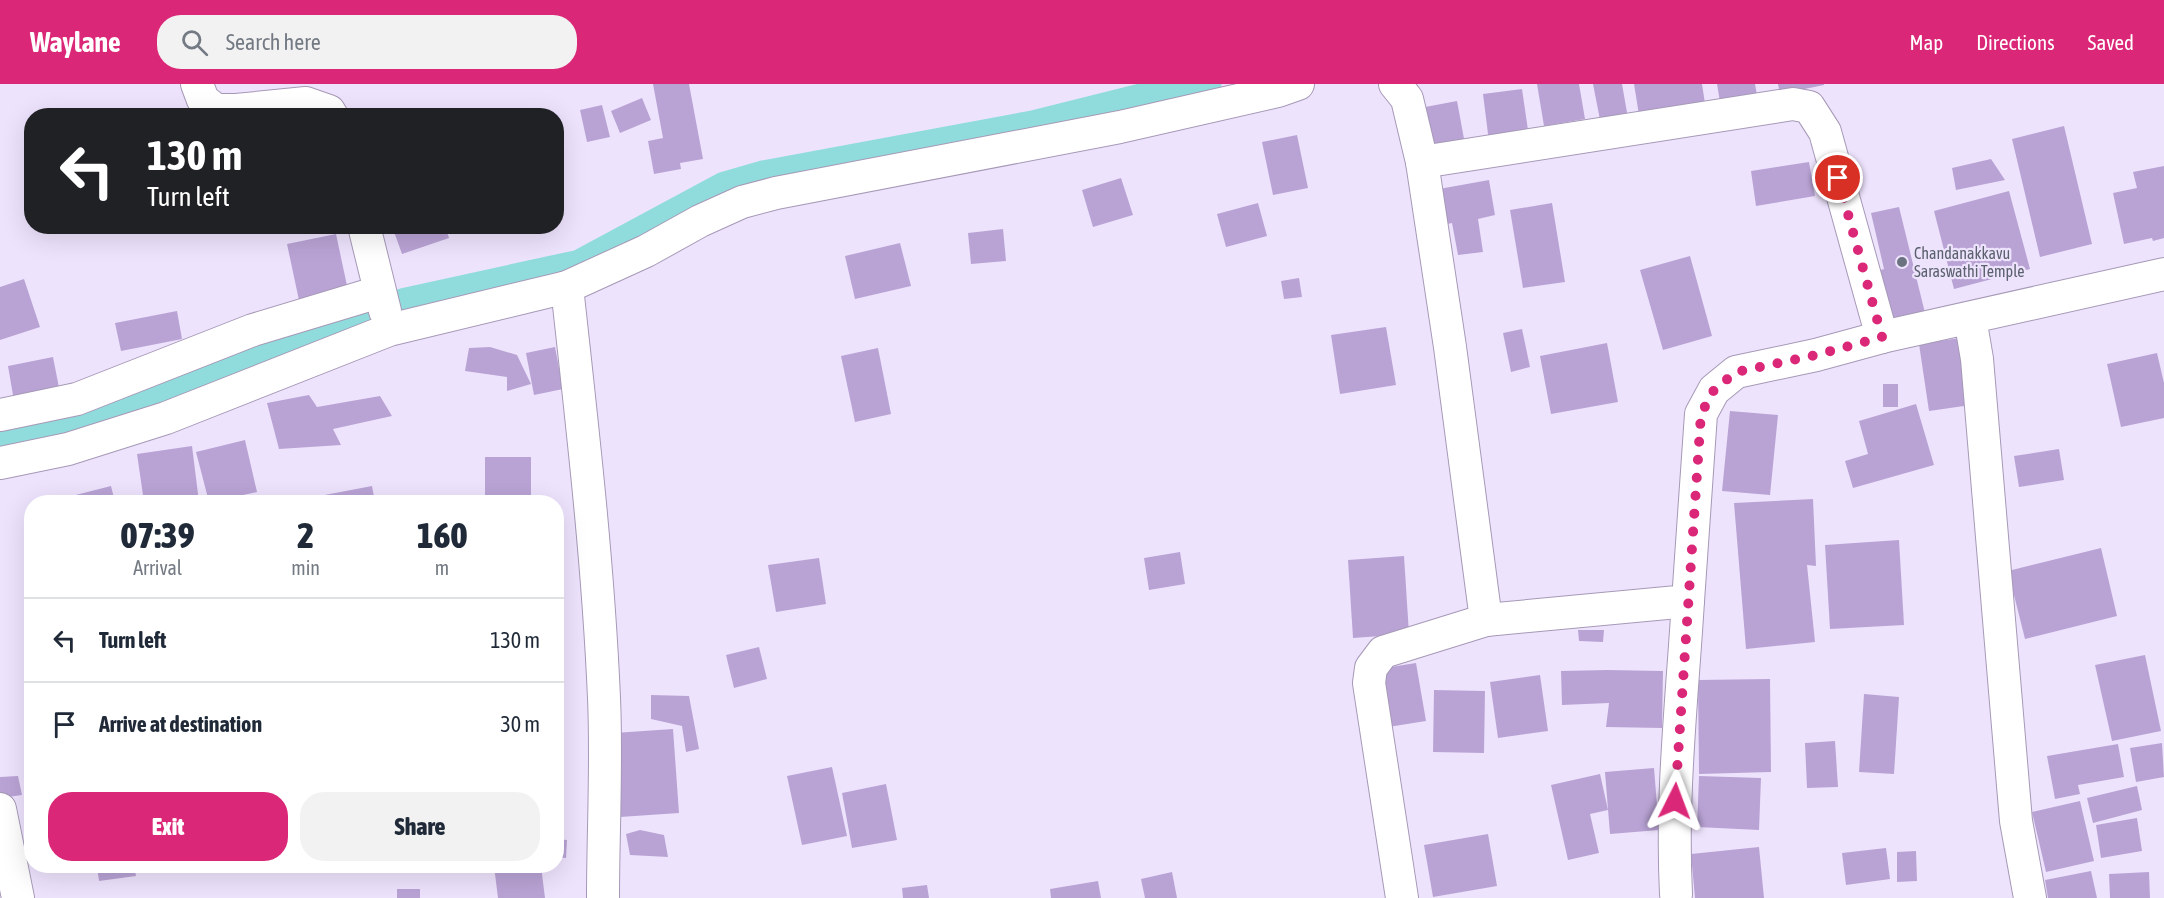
<!DOCTYPE html>
<style>
:root{--surface:#fff;--page:#f2f2f3;--text:#1f2937;--muted:#747a83;--line:#e0e1e3;--accent:#db2777}
body{margin:0;font-family:"Asap Condensed",sans-serif;background:var(--page);color:var(--text);height:100vh;display:flex;flex-direction:column;font-size:22px;white-space:nowrap}
*{box-sizing:border-box;margin:0}
p{font-size:20px;color:var(--muted)}
.icon{flex:none;width:33px;height:33px;fill:none;stroke:currentColor;stroke-width:2;stroke-linecap:round;stroke-linejoin:round}
.map{position:relative;flex:1;overflow:hidden}
.panel{position:absolute;left:24px;top:411px;width:540px;height:378px;display:flex;flex-direction:column;background:var(--surface);border-radius:24px;box-shadow:0 6px 24px #0002}
.panel>*{flex:none}
.banner{position:absolute;left:24px;top:24px;width:540px;height:126px;border-radius:24px;box-shadow:0 6px 24px #0002;background:#202124;color:#fff;overflow:hidden}
.pin{position:absolute;display:grid;place-items:center;width:51px;height:51px;color:#fff;margin:-26px;border:3px solid #fff;border-radius:50%;box-shadow:0 2px 6px #0007}
.me{position:absolute;width:66px;margin:-33px;rotate:3deg;stroke-linejoin:round;filter:drop-shadow(0 0 4px #0008)}
.turn{display:flex;align-items:center;gap:21px;height:126px;padding:0 24px;font-size:27px}
.turn .icon{width:78px;height:78px;stroke-width:2.5}
.turn b{display:block;font-size:42px;line-height:51px}
.eta{display:flex;justify-content:space-evenly;align-items:center;height:102px;text-align:center}
.eta b{font-size:36px;font-weight:800;line-height:42px}
.button{display:flex;gap:12px;margin-top:auto;padding:12px 24px}
.button a{flex:1;height:69px;border-radius:24px;background:var(--accent);color:#fff;font-size:24px;font-weight:800;line-height:69px;text-align:center}
.button a+a{background:var(--page);color:var(--text)}
ul{padding:0;list-style:none}
li{display:flex;align-items:center;gap:18px;height:84px;padding:0 24px;border-top:2px solid var(--line)}
li div{flex:1}
li b{display:block;font-size:22px}
li em{font-style:normal}
header{display:flex;align-items:center;gap:36px;box-sizing:border-box;height:84px;padding:0 30px;background:var(--accent);color:#fff}
header strong{font-size:28px}
nav{display:flex;gap:33px;margin-inline-start:auto;font-size:21px}
.search{width:420px;height:54px;background:var(--page);display:flex;align-items:center;gap:15px;box-sizing:border-box;padding:0 21px;border-radius:24px;color:var(--muted);font-size:22px}
.map>svg:first-child{display:block}
.lines{fill:none;stroke-linecap:round;stroke-linejoin:round}
.canal{stroke:#90dcdc;stroke-width:33}
.building{fill:#b9a3d5}
.minor-casing{stroke:#a699b7;stroke-width:34}
.minor{stroke:#fff;stroke-width:32}
.route{stroke:#db2777;stroke-width:10;stroke-dasharray:0 18}
.worship-dot{fill:#6b7280;stroke:#eee3fd;stroke-width:2}
.labels{text-anchor:middle;dominant-baseline:central;stroke-width:4.5;stroke-linejoin:round;paint-order:stroke}
.worship-label{font-size:16px;fill:#5b616d;stroke:#eee3fd;text-anchor:start}
</style>
<header>
<strong>Waylane</strong>
<div class="search"><svg class="icon" aria-label="search" viewBox="0 0 24 24"><circle cx="10" cy="10" r="6"/><path d="M15 15l6 6"/></svg>Search here</div>
<nav><a>Map</a><a>Directions</a><a>Saved</a></nav>
</header>
<div class="map">
<svg width="2164" height="814" viewBox="0 0 2164 814">
<rect width="100%" height="100%" fill="#eee3fd"/>
<g class="lines">
<polyline class="canal" points="0,357 177,306 329,244 406,220 580,182 725,104 763,93 1033,43 1205,0"/>
</g>
<g class="building">
<polygon points="653,0 689,0 703,75 680,79 681,85 654,90 648,57 663,54"/>
<polygon points="1537,0 1579,0 1585,35 1544,42"/>
<polygon points="1593,0 1622,0 1629,40 1602,46"/>
<polygon points="1634,0 1702,0 1706,26 1640,37"/>
<polygon points="1717,0 1755,0 1758,17 1721,24"/>
<polygon points="1778,0 1824,0 1824,1 1780,10"/>
<polygon points="1522,5 1529,53 1489,58 1483,10"/>
<polygon points="642,14 651,36 620,49 611,27"/>
<polygon points="1457,17 1465,60 1428,67 1420,24"/>
<polygon points="602,21 610,53 587,58 580,26"/>
<polygon points="2064,42 2092,160 2040,173 2012,55"/>
<polygon points="1297,51 1308,104 1273,111 1262,58"/>
<polygon points="1991,75 2005,96 1956,106 1952,84"/>
<polygon points="1809,78 1815,112 1756,122 1751,87"/>
<polygon points="2164,82 2164,154 2153,157 2152,154 2124,160 2113,109 2137,104 2133,88"/>
<polygon points="1121,94 1133,131 1093,143 1082,106"/>
<polygon points="1489,96 1495,131 1478,135 1483,168 1458,171 1452,139 1434,143 1428,107"/>
<polygon points="2009,107 2030,185 1954,205 1934,127"/>
<polygon points="1258,119 1267,152 1226,163 1217,130"/>
<polygon points="1552,119 1565,198 1523,204 1510,126"/>
<polygon points="1899,123 1926,233 1891,241 1877,187 1884,185 1871,129"/>
<polygon points="392,142 445,142 449,154 402,170"/>
<polygon points="1003,145 1006,177 971,180 968,149"/>
<polygon points="336,150 349,211 300,221 287,160"/>
<polygon points="900,159 911,202 855,215 845,172"/>
<polygon points="1690,172 1712,252 1663,266 1640,186"/>
<polygon points="1299,194 1302,213 1284,215 1281,197"/>
<polygon points="24,195 40,243 0,256 0,203"/>
<polygon points="177,227 182,255 121,267 115,239"/>
<polygon points="1386,243 1396,301 1340,310 1331,251"/>
<polygon points="1522,245 1530,283 1511,288 1503,249"/>
<polygon points="1960,254 1971,321 1929,327 1919,260"/>
<polygon points="1607,259 1618,318 1551,330 1540,272"/>
<polygon points="490,263 517,271 531,300 507,307 507,293 465,287 469,264"/>
<polygon points="555,263 563,305 534,311 526,269"/>
<polygon points="878,264 891,330 855,338 841,272"/>
<polygon points="2157,269 2164,299 2164,334 2121,343 2107,280"/>
<polygon points="53,273 61,314 15,323 8,282"/>
<rect x="1883" y="300" width="15" height="23"/>
<polygon points="309,311 317,323 380,312 392,332 333,345 341,361 279,365 267,319"/>
<polygon points="1916,320 1934,381 1853,404 1845,377 1868,370 1859,337"/>
<polygon points="1730,327 1778,331 1770,411 1722,407"/>
<polygon points="245,356 257,408 209,418 196,368"/>
<polygon points="192,362 199,418 144,418 137,370"/>
<polygon points="2059,365 2064,396 2019,403 2014,372"/>
<rect x="485" y="373" width="46" height="45"/>
<polygon points="111,402 115,418 65,418 64,414"/>
<polygon points="372,402 375,418 293,418 293,417"/>
<polygon points="1813,415 1816,482 1807,481 1815,558 1746,565 1734,419"/>
<polygon points="1899,456 1904,541 1830,545 1825,461"/>
<polygon points="2101,464 2117,532 2025,555 2008,487"/>
<polygon points="1180,468 1185,500 1149,506 1144,474"/>
<polygon points="1404,472 1409,550 1353,554 1348,476"/>
<polygon points="819,474 826,520 776,528 768,481"/>
<polygon points="1578,546 1604,546 1603,558 1579,557"/>
<polygon points="759,563 767,595 734,604 726,571"/>
<polygon points="2145,571 2161,647 2112,657 2095,581"/>
<polygon points="1416,579 1426,637 1382,644 1372,586"/>
<polygon points="1607,586 1663,587 1662,644 1606,643 1609,619 1562,621 1561,587"/>
<polygon points="1540,591 1548,647 1498,654 1490,598"/>
<polygon points="1770,595 1771,688 1699,690 1698,596"/>
<polygon points="1434,606 1485,607 1484,669 1433,668"/>
<polygon points="1864,610 1899,613 1894,690 1859,688"/>
<polygon points="651,611 689,612 699,665 686,668 682,642 651,635"/>
<polygon points="673,645 679,729 620,733 614,649"/>
<polygon points="1835,657 1838,703 1807,704 1805,659"/>
<polygon points="2162,659 2164,693 2136,698 2130,664"/>
<polygon points="2118,660 2124,693 2078,701 2080,710 2055,715 2047,672"/>
<polygon points="832,683 847,752 802,761 787,692"/>
<polygon points="1654,684 1659,746 1610,750 1605,688"/>
<polygon points="1600,690 1608,726 1590,730 1599,769 1568,776 1551,701"/>
<polygon points="18,692 22,711 0,714 0,693"/>
<polygon points="1699,692 1761,694 1759,746 1697,743"/>
<polygon points="886,700 897,756 852,764 842,709"/>
<polygon points="2137,702 2142,726 2093,739 2087,714"/>
<polygon points="2080,717 2094,777 2046,788 2032,728"/>
<polygon points="2137,734 2142,767 2101,774 2096,741"/>
<polygon points="640,746 664,751 668,773 630,771 626,750"/>
<polygon points="1488,750 1497,802 1433,813 1424,761"/>
<polygon points="556,755 567,756 566,774 556,773"/>
<polygon points="1759,763 1764,814 1695,814 1691,770"/>
<polygon points="1886,764 1890,795 1846,801 1842,769"/>
<polygon points="1916,767 1917,797 1897,798 1897,768"/>
<polygon points="97,782 134,782 136,792 99,797"/>
<polygon points="494,782 541,782 545,814 498,814"/>
<polygon points="2091,787 2097,814 2048,814 2045,796"/>
<polygon points="1172,788 1177,814 1145,814 1141,795"/>
<polygon points="2149,788 2150,814 2110,814 2109,790"/>
<polygon points="1098,797 1101,814 1051,814 1050,805"/>
<polygon points="927,801 929,814 903,814 902,804"/>
<rect x="397" y="805" width="23" height="9"/>
</g>
<g class="lines">
<defs>
<g id="minor">
<polyline points="197,0 203,16 216,26 236,26 306,19 329,27 332,32"/>
<polyline points="1395,0 1407,15 1422,78 1793,20 1809,23 1825,48 1882,253"/>
<polyline points="1422,78 1450,263 1486,536"/>
<polyline points="364,142 385,227"/>
<path d="M567,203C582,340 598,476 604,614C607,680 603,748 603,814"/>
<polyline points="1970,234 1977,275 2016,737 2030,814"/>
<polyline points="0,331 77,315 253,246 379,208"/>
<polyline points="0,379 68,365 166,334 389,246 567,203 646,167 700,137 742,118 776,109 1120,43 1278,7 1298,0"/>
<polyline points="0,725 18,814"/>
<path d="M1676,810C1671,712 1682,615 1688,517"/>
<polyline points="1402,814 1369,599 1371,584 1383,568 1486,536 1688,517 1701,330 1714,306 1736,288 1816,271 1882,253 2164,190"/>
</g>
</defs>
<use href="#minor" class="minor-casing"/>
<use href="#minor" class="minor"/>
</g>
<g class="lines">
<polyline class="route" points="1675,717 1701,330 1714,306 1736,288 1816,271 1882,253 1838,94"/>
</g>
<circle class="worship-dot" cx="1902" cy="178" r="6"/>
<g class="labels">
<g class="worship-label">
<text x="1914" y="169">Chandanakkavu<tspan x="1914" dy="18">Saraswathi Temple</tspan></text>
</g>
</g>
</svg>
<div class="pin" style="left:1838px;top:94px;background:#d93025"><svg class="icon" aria-label="arrive" viewBox="0 0 24 24"><path d="M6 21V4h12l-3 4 3 4H6"/></svg></div>
<svg class="me" style="left:1675px;top:717px" viewBox="-20 -20 40 40"><path d="M0-17L14 15 0 8-14 15z" fill="#db2777" stroke="#fff" stroke-width="4"/></svg>
<div class="banner">
<div class="turn"><svg class="icon" aria-label="left" viewBox="0 0 24 24"><path d="M17 20v-9H6M10 6l-5 5 5 5"/></svg><div><b>130 m</b>Turn left</div></div>
</div>
<section class="panel">
<div class="eta">
<div><b>07:39</b><p>Arrival</p></div>
<div><b>2</b><p>min</p></div>
<div><b>160</b><p>m</p></div>
</div>
<ul>
<li><svg class="icon" aria-label="left" viewBox="0 0 24 24"><path d="M17 20v-9H6M10 6l-5 5 5 5"/></svg><div><b>Turn left</b></div><em>130 m</em></li>
<li><svg class="icon" aria-label="arrive" viewBox="0 0 24 24"><path d="M6 21V4h12l-3 4 3 4H6"/></svg><div><b>Arrive at destination</b></div><em>30 m</em></li>
</ul>
<div class="button"><a>Exit</a><a>Share</a></div>
</section>
</div>
